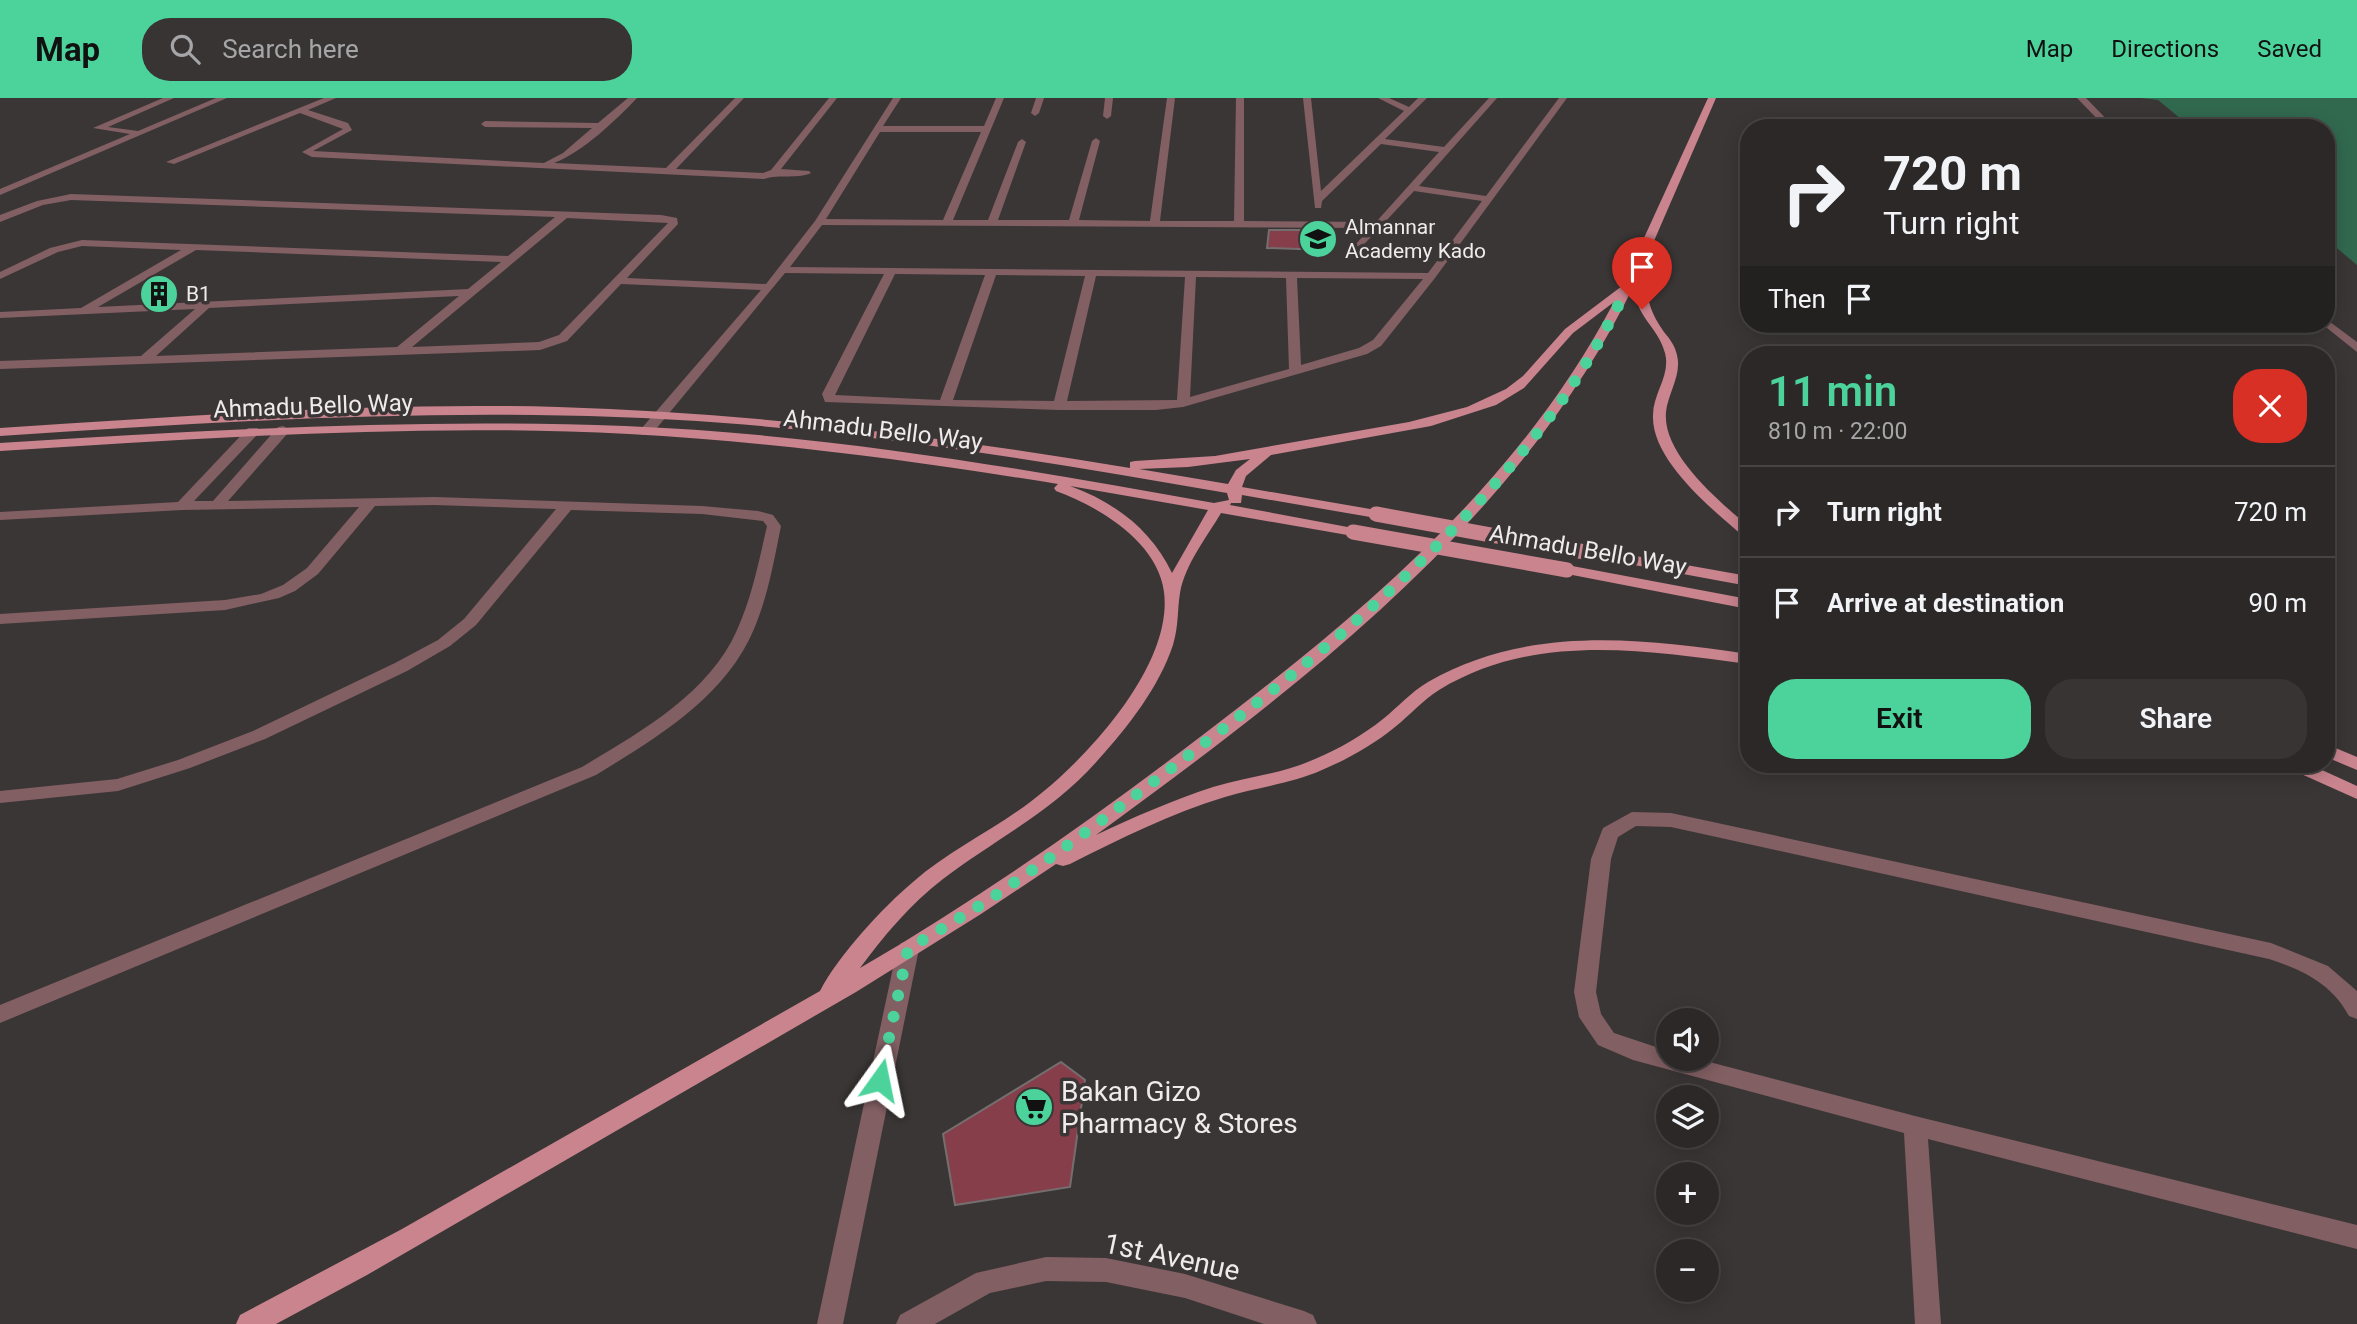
<!DOCTYPE html>
<meta charset="utf-8">
<style>
:root{--surface:#2c2828;--page:#383434;--text:#f1f3f6;--muted:#a6a6a8;--line:#484445;--accent:#4cd39b}
body{margin:0;font-family:Roboto,sans-serif;background:var(--page);color:var(--text);height:100vh;display:flex;flex-direction:column;font-size:26px;white-space:nowrap}
*{box-sizing:border-box;margin:0}
p{font-size:23px;color:var(--muted)}
.icon{flex:none;width:38px;height:38px;fill:none;stroke:currentColor;stroke-width:2;stroke-linecap:round;stroke-linejoin:round}
.map{position:relative;flex:1;overflow:hidden}
.drawer{position:absolute;left:1740px;top:248px;width:595px;height:427px;display:flex;flex-direction:column;background:var(--surface);border-radius:28px;box-shadow:0 4px 18px #0003,0 0 0 2px var(--line)}
.drawer>*{flex:none}
.hud{position:absolute;left:1740px;top:21px;width:595px;height:214px;border-radius:28px;box-shadow:0 4px 18px #0003,0 0 0 2px var(--line);background:#2c2828;color:var(--text);overflow:hidden}
.tools{position:absolute;left:1656px;top:910px;display:grid;gap:14px}
.tools a{display:grid;place-items:center;width:63px;height:63px;border-radius:50%;background:var(--surface);box-shadow:0 4px 18px #0003,0 0 0 2px var(--line);font-size:35px}
.pin{position:absolute;display:grid;place-items:center;width:60px;height:60px;color:#fff;margin:-72px -30px;border-radius:50% 50% 50% 0;rotate:-45deg;box-shadow:0 0 7px #0007}
.pin .icon{rotate:45deg}
.me{position:absolute;width:77px;margin:-38px;rotate:12deg;stroke-linejoin:round;filter:drop-shadow(0 0 5px #0008)}
.turn{display:flex;align-items:center;gap:24px;height:147px;padding:0 28px;font-size:32px}
.turn .icon{width:91px;height:91px;stroke-width:2.5}
.turn b{display:block;font-size:49px;line-height:60px}
.then{display:flex;align-items:center;height:66px;padding:0 28px;background:#0003;gap:14px;font-size:26px}
.round{display:grid;place-items:center;flex:none;width:74px;height:74px;border-radius:28px;background:var(--page)}
.head{display:flex;align-items:center;justify-content:space-between;height:119px;padding:0 28px}
h1{font-size:42px;font-weight:600;line-height:52px;color:var(--accent)}
.primary-button{display:flex;gap:14px;margin-top:auto;padding:14px 28px}
.primary-button a{flex:1;height:80px;border-radius:28px;background:var(--accent);color:#111;font-size:28px;font-weight:600;line-height:80px;text-align:center}
.primary-button a+a{background:var(--page);color:var(--text)}
ul{padding:0;list-style:none}
li{display:flex;align-items:center;gap:21px;height:91px;padding:0 28px;border-top:2px solid var(--line)}
li div{flex:1}
li b{display:block;font-size:26px}
li em{font-style:normal}
header{display:flex;align-items:center;gap:42px;box-sizing:border-box;height:98px;padding:0 35px;background:var(--accent);color:#111}
header strong{font-size:33px}
nav{display:flex;gap:38px;margin-inline-start:auto;font-size:24px}
.search{width:490px;height:63px;background:var(--page);display:flex;align-items:center;gap:18px;box-sizing:border-box;padding:0 24px;border-radius:28px;color:var(--muted);font-size:26px}
.map>svg:first-child{display:block}
.green{fill:#31694f}
.building{fill:#873e4b;stroke:#746e6e;stroke-width:2}
.lines{fill:none;stroke-linecap:round;stroke-linejoin:round}
.minor{fill:#825f63;fill-rule:evenodd}
.major{fill:#c9848e;fill-rule:evenodd}
.major-bridge{stroke:#c9848e;stroke-width:15}
.route{stroke:#4cd39b;stroke-width:12;stroke-dasharray:0 21.6}
.labels{text-anchor:middle;dominant-baseline:central;stroke-width:7;stroke-linejoin:round;paint-order:stroke}
.far-poi-label{font-size:21px;fill:#efebec;stroke:#3b3636;text-anchor:start}
.street-label{font-size:24px;fill:#efebec;stroke:#3b3636}
.near-poi-label{font-size:28px;fill:#efebec;stroke:#3b3636;text-anchor:start}
.near-street-label{font-size:28px;fill:#efebec;stroke:#3b3636}
</style>
<header>
<strong>Map</strong>
<div class="search"><svg class="icon" aria-label="search" viewBox="0 0 24 24"><circle cx="10" cy="10" r="6"/><path d="M15 15l6 6"/></svg>Search here</div>
<nav><a>Map</a><a>Directions</a><a>Saved</a></nav>
</header>
<div class="map">
<svg width="2357" height="1226" viewBox="0 0 2357 1226">
<rect width="100%" height="100%" fill="#3b3636"/>
<polygon class="green" points="2141,0 2357,0 2357,167 2326,141 2326,30 2192,30 2158,2"/>
<g class="building">
<polygon points="1269,132 1327,132 1327,152 1267,150"/>
<polygon points="1061,964 1085,982 1070,1089 955,1107 943,1036"/>
</g>
<g class="lines">
<g class="minor">
<polygon points="163,0 174,0 108,29 138,33 216,0 227,0 0,97 0,91 130,36 93,30"/>
<path d="M324,0H336L308,12L348,25L352,32L313,53L544,65L563,55L592,30L485,29L481,26L485,23L598,25L628,0H637C616,22 583,54 554,65L666,70L735,0H744L676,71L763,75L771,72L829,0H837L781,71L809,73L811,75C800,81 779,76 764,81L312,59L302,54L343,31L300,15L174,66L166,64Z"/>
<path d="M893,0H901L883,28H984L996,0H1004L953,122H988L1018,44L1022,41L1026,44L998,122H1069L1092,43L1096,40L1100,43L1079,122L1150,123L1167,0H1175L1160,123H1234L1236,0H1244V123L1376,124L1439,54L1381,46L1322,103L1321,110H1315L1303,0H1311L1321,93L1404,13L1378,0H1389L1409,9L1418,0H1427L1385,41L1444,49L1489,0H1497L1419,88L1486,98L1559,0H1567L1435,180L1381,248L1367,256L1183,309L1156,312H1059L825,304L822,296L884,176L785,175L651,337H641V331L761,192L621,186L567,243L540,252L0,271V263L141,258L195,211L0,220V214L81,210L181,152L82,148L58,154L0,181V174L50,150L82,142L508,158L555,119L71,102L43,107L0,124V117L37,103L71,96L661,117L677,120L678,126L627,180L766,186L815,123ZM880,34H981L943,122L826,121ZM1414,93L1482,103L1428,175L790,169L822,127L1370,130L1349,154L1354,157ZM567,120L668,125L559,237L539,244L412,249ZM196,152L501,164L468,191L98,209ZM895,176L985,177L940,302L835,297ZM996,177L1085,178L1054,303L953,302ZM1096,178L1185,179L1177,302L1067,303ZM1196,179L1286,180L1289,271L1190,299ZM1297,180L1423,181L1373,242L1359,250L1301,267ZM459,198L397,249L156,258L209,210Z"/>
<polygon points="1036,0 1044,0 1039,15 1035,18 1031,15"/>
<polygon points="1105,0 1113,0 1111,18 1107,21 1103,18"/>
<polygon points="2077,0 2086,0 2115,30 2106,30"/>
<polygon points="2326,221 2357,244 2357,254 2322,226 2326,226"/>
<path d="M283,328L290,332L288,335L228,403L435,399L702,408L758,413L773,417L781,428C774,463 768,498 754,531C725,600 656,640 596,677L0,925V907L582,669C640,634 709,596 737,532C752,499 759,463 767,428L763,423L702,416L571,412L476,527L450,548L407,573L265,641L190,670L118,693L0,705V693L117,681L178,662L253,633L395,565L438,542L464,521L556,411L435,407L375,408L318,476L295,493L279,500L225,512L0,526V516L225,502L261,496L283,487L307,470L359,409L182,412L0,422V414L178,404L248,330H258V336L194,403H213L278,329Z"/>
<path d="M1632,714L1671,715L2271,845L2328,868L2357,893V921L2349,918C2332,886 2303,872 2269,861L1671,729L1636,728L1618,739L1611,761L1596,894L1601,916L1614,935L1668,953V961H1698L1915,1018L2357,1127V1151L1928,1041L1941,1226H1915L1904,1035L1633,962L1598,947L1579,919L1574,894L1591,761L1603,730Z"/>
<polygon points="908,843 915,845 919,851 843,1226 817,1226 897,851 901,845"/>
<polygon points="1046,1159 1106,1160 1185,1176 1304,1213 1313,1217 1317,1226 1264,1226 1185,1200 1106,1184 1046,1183 990,1195 935,1226 896,1226 900,1217 976,1175"/>
</g>
<g class="major">
<path d="M1708,0H1716L1644,166L1648,169C1645,196 1648,211 1664,234C1670,241 1675,248 1677,257C1682,277 1668,295 1666,314C1662,356 1719,403 1748,428V439L1743,438C1712,411 1651,362 1653,317C1653,295 1671,277 1665,255C1657,225 1632,219 1636,183C1522,421 1304,585 1096,737C1134,719 1173,702 1213,689C1247,679 1282,676 1315,661C1339,651 1363,637 1383,621C1398,609 1411,594 1428,584C1527,527 1640,540 1748,556V566C1644,552 1534,534 1439,592C1423,602 1410,617 1395,629C1373,647 1348,661 1322,672C1291,686 1257,689 1225,699C1171,715 1120,741 1070,766L1063,768L1056,766L981,816L856,894L367,1177L276,1226H236L240,1217L402,1131L820,893C838,858 883,809 913,784C953,749 1003,728 1044,693C1094,652 1173,564 1164,494C1158,444 1098,408 1056,393L1054,390L1058,386C916,363 773,344 629,336C420,325 209,340 0,353V345C208,332 416,320 625,328C823,336 1020,370 1214,405L1229,402L1227,395C1060,366 893,338 724,325C482,307 242,322 0,338V330C186,318 371,304 558,309C751,315 940,338 1130,370V364L1135,363L1215,358L1409,324L1467,309L1506,291L1523,278L1565,231L1622,188ZM1614,204C1519,385 1364,514 1204,636C1093,721 980,800 860,870C884,838 910,806 943,781C995,741 1054,713 1098,662C1128,629 1159,589 1173,547C1179,526 1177,514 1180,495C1185,466 1207,439 1221,415L1353,438L1360,434L1353,430L1230,407L1231,405H1241L1242,397L1376,420L1383,416L1376,412L1242,389L1246,378L1271,357L1431,328L1496,307L1524,290L1573,235ZM1250,361L1236,372L1228,386L1139,371L1188,369ZM1070,388L1208,412L1172,475C1151,431 1114,404 1070,388Z"/>
<polygon points="1585,449 1748,478 1748,488 1580,457 1577,454"/>
<polygon points="1567,467 1748,501 1748,511 1562,475 1559,472"/>
<polygon points="2326,646 2357,659 2357,672 2326,659"/>
<polygon points="2287,667 2311,667 2357,688 2357,701 2290,671"/>
</g>
<g class="major-bridge">
<polyline points="1376,416 1585,454"/>
<polyline points="1353,434 1567,472"/>
</g>
</g>
<g class="lines">
<path class="route" d="M880,982L908,851C944,829 981,808 1015,784C1084,737 1149,687 1215,637C1341,541 1463,437 1557,309C1592,261 1620,206 1645,153L1639,194L1642,211"/>
</g>
<defs>
<symbol id="school-disc" viewBox="-11 -11 22 22"><circle r="9.5" fill="#4cd39b" stroke="#3b3636"/><path d="M0-5L7-2L0 1L-7-2ZM-4 1L0 2.5L4 1V4Q0 6-4 4Z" fill="#111"/></symbol>
<symbol id="building-disc" viewBox="-11 -11 22 22"><circle r="9.5" fill="#4cd39b" stroke="#3b3636"/><path d="M-4-6H4V6H1V3H-1V6H-4ZM-2.5-4.3h1.7v1.8h-1.7ZM.8-4.3h1.7v1.8H.8ZM-2.5-1h1.7V.8h-1.7ZM.8-1h1.7V.8H.8Z" fill="#111"/></symbol>
<symbol id="supermarket-disc" viewBox="-11 -11 22 22"><circle r="9.5" fill="#4cd39b" stroke="#3b3636"/><path d="M-6-5.5h2.5l.6 2H6L4.5 2H-2.5L-4.4-4H-6ZM-1.5 3.2a1.3 1.3 0 1 0 .1 0ZM3 3.2a1.3 1.3 0 1 0 .1 0Z" fill="#111"/></symbol>
</defs>
<g fill-rule="evenodd">
<use href="#school-disc" x="1296" y="119" width="44" height="44"/>
<use href="#building-disc" x="137" y="174" width="44" height="44"/>
<use href="#supermarket-disc" x="1012" y="987" width="44" height="44"/>
</g>
<g class="labels">
<g class="far-poi-label">
<text x="1345" y="129">Almannar<tspan x="1345" dy="24">Academy Kado</tspan></text>
<text x="186" y="196">B1</text>
</g>
<g class="street-label">
<text transform="translate(313 308) rotate(-2)">Ahmadu Bello Way</text>
<text transform="translate(883 332) rotate(7)">Ahmadu Bello Way</text>
<text transform="translate(1588 452) rotate(10)">Ahmadu Bello Way</text>
</g>
<g class="near-poi-label">
<text x="1061" y="993">Bakan Gizo<tspan x="1061" dy="32">Pharmacy &amp; Stores</tspan></text>
</g>
<g class="near-street-label">
<text transform="translate(1172 1159) rotate(12)">1st Avenue</text>
</g>
</g>
</svg>
<div class="tools">
<a><svg class="icon" aria-label="sound" viewBox="0 0 24 24"><path d="M4 9h4l5-4v14l-5-4H4zM17 9q2 3 0 6"/></svg></a>
<a><svg class="icon" aria-label="layers" viewBox="0 0 24 24"><path d="M12 4l9 5-9 5-9-5zM3 14l9 5 9-5"/></svg></a>
<a>+</a>
<a>−</a>
</div>
<div class="pin" style="left:1642px;top:211px;background:#d93025"><svg class="icon" aria-label="arrive" viewBox="0 0 24 24"><path d="M6 21V4h12l-3 4 3 4H6"/></svg></div>
<svg class="me" style="left:880px;top:982px" viewBox="-20 -20 40 40"><path d="M0-17L14 15 0 8-14 15z" fill="#4cd39b" stroke="#fff" stroke-width="4"/></svg>
<div class="hud">
<div class="turn"><svg class="icon" aria-label="right" viewBox="0 0 24 24"><path d="M7 20v-9h11M14 6l5 5-5 5"/></svg><div><b>720 m</b>Turn right</div></div>
<div class="then">Then<svg class="icon" aria-label="arrive" viewBox="0 0 24 24"><path d="M6 21V4h12l-3 4 3 4H6"/></svg></div>
</div>
<section class="drawer">
<div class="head"><div><h1>11 min</h1><p>810 m · 22:00</p></div><a class="round" style="background:#d93025;color:#fff"><svg class="icon" aria-label="close" viewBox="0 0 24 24"><path d="M6 6l12 12M18 6L6 18"/></svg></a></div>
<ul>
<li><svg class="icon" aria-label="right" viewBox="0 0 24 24"><path d="M7 20v-9h11M14 6l5 5-5 5"/></svg><div><b>Turn right</b></div><em>720 m</em></li>
<li><svg class="icon" aria-label="arrive" viewBox="0 0 24 24"><path d="M6 21V4h12l-3 4 3 4H6"/></svg><div><b>Arrive at destination</b></div><em>90 m</em></li>
</ul>
<div class="primary-button"><a>Exit</a><a>Share</a></div>
</section>
</div>
